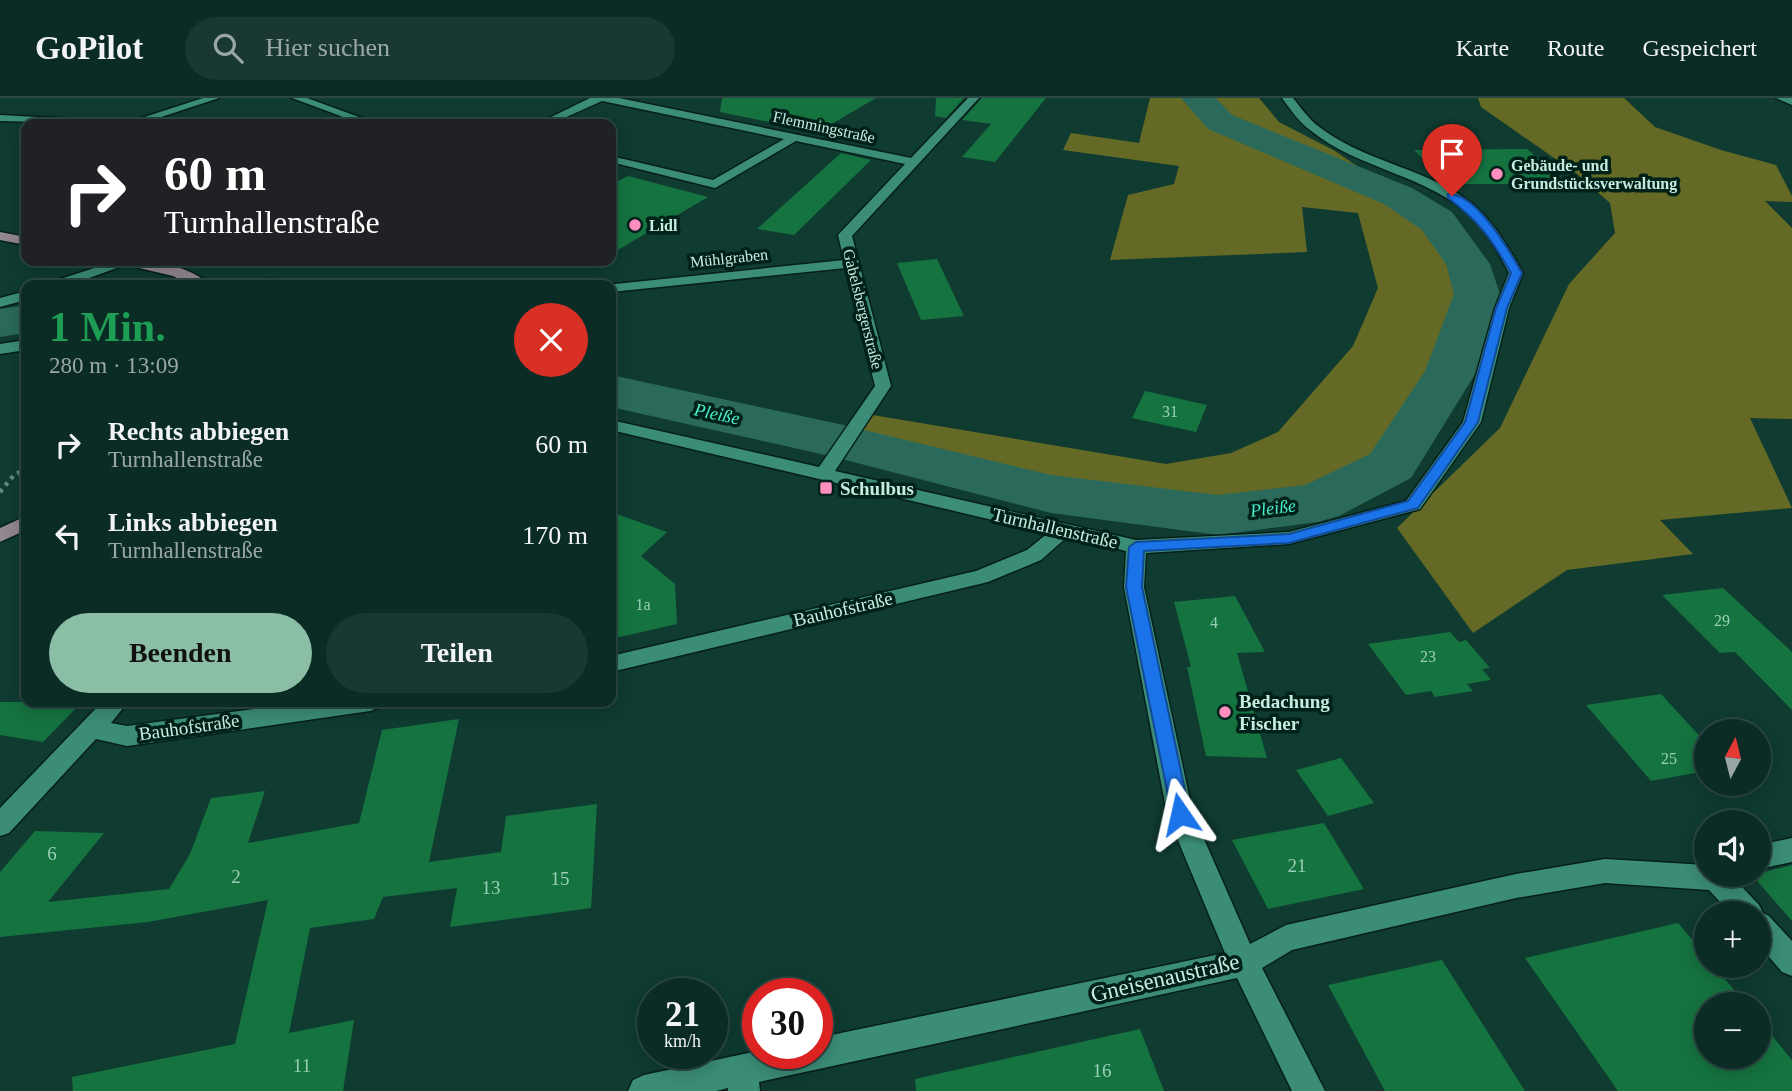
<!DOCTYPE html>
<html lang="de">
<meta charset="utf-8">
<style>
:root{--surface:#0b2c25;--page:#193832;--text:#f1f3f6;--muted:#9aa7a7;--line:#2b4842;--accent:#8abfa5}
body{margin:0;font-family:"Times New Roman",serif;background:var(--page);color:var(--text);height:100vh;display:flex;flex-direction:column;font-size:26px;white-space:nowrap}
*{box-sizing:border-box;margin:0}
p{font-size:23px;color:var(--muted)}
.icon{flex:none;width:38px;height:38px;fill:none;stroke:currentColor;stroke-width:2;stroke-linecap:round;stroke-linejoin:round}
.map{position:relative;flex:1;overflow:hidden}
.side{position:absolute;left:21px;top:182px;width:595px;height:427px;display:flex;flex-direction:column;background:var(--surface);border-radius:14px;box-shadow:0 4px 18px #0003,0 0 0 2px var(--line)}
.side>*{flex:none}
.hud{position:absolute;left:21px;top:21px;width:595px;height:147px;border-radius:14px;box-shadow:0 4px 18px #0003,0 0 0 2px var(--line);background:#202124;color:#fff;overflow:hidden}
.needle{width:46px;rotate:7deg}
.controls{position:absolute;left:1694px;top:621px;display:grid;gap:14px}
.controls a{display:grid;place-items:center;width:77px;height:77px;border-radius:50%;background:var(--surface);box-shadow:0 4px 18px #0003,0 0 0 2px var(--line);font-size:35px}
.speed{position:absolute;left:637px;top:880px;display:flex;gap:14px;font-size:35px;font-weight:700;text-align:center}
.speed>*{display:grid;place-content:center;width:91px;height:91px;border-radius:50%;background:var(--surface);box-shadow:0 4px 18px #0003,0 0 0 2px var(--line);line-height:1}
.speed small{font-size:18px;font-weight:400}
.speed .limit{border:10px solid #d22;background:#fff;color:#111}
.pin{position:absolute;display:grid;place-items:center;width:60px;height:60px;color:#fff;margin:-72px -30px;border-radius:50% 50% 50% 0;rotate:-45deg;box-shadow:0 0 7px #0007}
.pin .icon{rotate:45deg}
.me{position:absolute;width:77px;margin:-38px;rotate:349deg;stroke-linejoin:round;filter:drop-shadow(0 0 5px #0008)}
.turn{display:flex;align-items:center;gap:24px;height:147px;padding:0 28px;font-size:32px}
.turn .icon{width:91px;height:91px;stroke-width:2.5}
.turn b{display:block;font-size:49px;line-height:60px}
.round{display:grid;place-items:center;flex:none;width:74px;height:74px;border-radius:37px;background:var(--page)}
.summary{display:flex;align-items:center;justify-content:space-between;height:119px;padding:0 28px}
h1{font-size:42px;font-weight:700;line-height:52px;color:#1e9e55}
.cta{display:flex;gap:14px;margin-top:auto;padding:14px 28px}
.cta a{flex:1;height:80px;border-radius:42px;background:var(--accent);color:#111;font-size:28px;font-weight:700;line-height:80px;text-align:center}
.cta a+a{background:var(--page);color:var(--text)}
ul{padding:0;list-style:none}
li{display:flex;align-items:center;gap:21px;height:91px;padding:0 28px}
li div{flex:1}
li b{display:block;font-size:26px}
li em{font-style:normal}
header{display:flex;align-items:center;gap:42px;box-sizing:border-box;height:98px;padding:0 35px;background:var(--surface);border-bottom:2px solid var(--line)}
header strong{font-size:33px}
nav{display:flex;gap:38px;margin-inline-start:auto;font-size:24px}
.search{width:490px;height:63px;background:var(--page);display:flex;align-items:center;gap:18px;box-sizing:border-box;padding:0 24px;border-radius:38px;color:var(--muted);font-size:26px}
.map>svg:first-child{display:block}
.forest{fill:#646a25}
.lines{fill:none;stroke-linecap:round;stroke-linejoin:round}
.river{fill:#2b6a5a;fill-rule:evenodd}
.building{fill:#157340}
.minor-casing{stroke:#062019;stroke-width:3}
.major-casing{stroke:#062019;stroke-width:3}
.path{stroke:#608a7f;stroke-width:4.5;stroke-dasharray:3.5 5;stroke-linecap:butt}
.minor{fill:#3b8d78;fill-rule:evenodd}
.major{fill:#928690;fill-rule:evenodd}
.route{fill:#1a73e8;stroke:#114b97;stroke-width:2}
.poi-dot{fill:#fd8ebe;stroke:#002119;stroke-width:2.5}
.labels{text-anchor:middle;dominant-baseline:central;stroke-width:7;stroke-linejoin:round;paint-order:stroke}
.far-street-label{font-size:16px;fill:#c5ecdf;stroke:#002119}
.far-poi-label{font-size:16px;font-weight:bold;fill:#c5ecdf;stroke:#002119;text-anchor:start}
.number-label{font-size:16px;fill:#99ceb7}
.far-water-label{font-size:18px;font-style:italic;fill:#49efc9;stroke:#002119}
.poi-label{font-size:19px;font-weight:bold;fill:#c5ecdf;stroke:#002119;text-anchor:start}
.street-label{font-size:19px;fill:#c5ecdf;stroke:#002119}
.near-number-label{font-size:19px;fill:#99ceb7}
.near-street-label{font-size:23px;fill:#c5ecdf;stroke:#002119}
</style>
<header>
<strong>GoPilot</strong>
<div class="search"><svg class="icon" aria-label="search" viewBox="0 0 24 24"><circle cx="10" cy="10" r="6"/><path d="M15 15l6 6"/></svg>Hier suchen</div>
<nav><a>Karte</a><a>Route</a><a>Gespeichert</a></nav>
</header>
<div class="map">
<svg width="1792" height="993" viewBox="0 0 1792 993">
<rect width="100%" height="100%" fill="#0f3b31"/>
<g class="forest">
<polygon points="1150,0 1259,0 1279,24 1335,53 1437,123 1468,166 1477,196 1451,273 1391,368 1318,405 1218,417 1051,396 839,343 873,317 1166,366 1231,355 1278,334 1353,248 1378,190 1358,115 1302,109 1307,154 1110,162 1128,97 1174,86 1179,68 1063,52 1071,35 1139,45"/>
<polygon points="1478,0 1624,0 1655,29 1721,52 1776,67 1792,98 1792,104 1765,103 1792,130 1792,321 1750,320 1792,410 1660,422 1693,456 1567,472 1473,535 1397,430 1500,330 1569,186 1615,135 1610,105 1577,76 1481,9"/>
</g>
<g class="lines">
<g class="river">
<polygon points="1181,0 1216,0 1232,17 1412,90 1452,114 1490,166 1500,196 1477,273 1411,380 1339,418 1318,424 1218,437 1051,415 834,359 611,309 611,277 839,326 1051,377 1218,397 1305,387 1370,356 1425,273 1454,196 1446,166 1422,132 1384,106 1208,31"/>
<polygon points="26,207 26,235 0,239 0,211"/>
</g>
</g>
<g class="building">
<polygon points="722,0 876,0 818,34 720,14"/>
<polygon points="936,0 964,0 946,20 935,18"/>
<polygon points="982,0 1046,0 995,64 962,59 991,26 962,22"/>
<polygon points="1527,51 1568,86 1448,86 1414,52"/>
<polygon points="841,55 871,62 794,137 757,131"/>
<polygon points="628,78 708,99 611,156 611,87"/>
<polygon points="937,161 964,218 921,222 897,165"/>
<polygon points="1145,293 1207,307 1196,334 1132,320"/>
<polygon points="611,414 667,434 641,458 675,486 677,526 611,541"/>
<polygon points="1723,490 1792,554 1792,612 1735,554 1720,555 1662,497"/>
<polygon points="1235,498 1265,554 1237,555 1267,660 1206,658 1187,569 1191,569 1174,504"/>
<polygon points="1450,534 1459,544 1466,542 1490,570 1482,571 1491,582 1467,586 1473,593 1435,599 1431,593 1406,597 1368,546"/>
<polygon points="1661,596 1706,645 1706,673 1651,683 1586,607"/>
<polygon points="0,604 82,604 43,644 0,637"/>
<polygon points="459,621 429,764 501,754 506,718 597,706 591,810 450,829 457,790 383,799 374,821 310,830 289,935 354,922 343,993 73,993 72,979 235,946 268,802 148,824 0,839 0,774 35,733 104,735 48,804 169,791 190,756 211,700 265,693 248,745 359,725 382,632"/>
<polygon points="1341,660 1374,705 1328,718 1296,672"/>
<polygon points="1324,725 1364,791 1268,811 1232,742"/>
<polygon points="1792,767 1792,823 1752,777"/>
<polygon points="1678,825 1706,858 1706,868 1714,868 1746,906 1706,906 1706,959 1759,959 1759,922 1792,962 1792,993 1618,993 1525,860"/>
<polygon points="1442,862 1525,993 1385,993 1328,887"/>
<polygon points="1140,931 1164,993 916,993 915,981"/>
</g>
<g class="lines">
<defs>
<g id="minor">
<polygon points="203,0 219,0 140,26 123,26"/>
<polygon points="292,0 307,0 378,26 362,26"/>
<path d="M590,0H619L911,60L968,0H979L852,138L891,288L835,373L1136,442L1289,434L1406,403L1463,324L1495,210L1509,175C1499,156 1489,137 1474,121C1428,76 1358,72 1310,32C1299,24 1290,11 1282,0H1293C1301,10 1308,20 1318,28C1361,62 1419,69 1463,99C1491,118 1507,147 1523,175L1509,210L1481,324L1420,411L1289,446L1146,455L1144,489L1193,716L1250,846L1286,827L1516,776L1605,761L1706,767V777H1731L1759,807L1763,815L1769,818L1792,843V878L1782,874L1759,847V816H1731L1709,792L1605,785L1516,800L1292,852L1262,870L1325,993H1292L1237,880L759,984L760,993H728V990L716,993H628L633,982L644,977L758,953V956H817V940L1225,855L1167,716L1124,489L1126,453L1067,439L1041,462L988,484L611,574V558L976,473L1027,452L1048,435L611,332V322L819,369L875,288L846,170L611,194V187H606L844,162L838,137L905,66L796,43L715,90L611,64V58L713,82L784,41L602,3L551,26H537Z"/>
<polygon points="1776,0 1792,0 1792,7"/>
<polygon points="0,17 115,23 121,26 0,23"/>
<polygon points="116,163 136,163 70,187 49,187 51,184"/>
<polygon points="272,181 293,183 300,187 238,187 245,183"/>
<polygon points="26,193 26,202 0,209 0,200"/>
<polygon points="26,242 26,252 0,256 0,246"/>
<polygon points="102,604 128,604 111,625 127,628 307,604 382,604 378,610 370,613 127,648 96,641 9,735 0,738 0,710"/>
<polygon points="1792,740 1792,764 1759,771 1759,747"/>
</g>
<g id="major">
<polygon points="0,134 26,139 26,147 0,142"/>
<path d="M120,163C147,162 189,166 209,187H191L173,178L122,166Z"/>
<polygon points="26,418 26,432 0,444 0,430"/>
</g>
</defs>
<use href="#minor" class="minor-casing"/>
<use href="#major" class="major-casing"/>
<polyline class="path" points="0,394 14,377 26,371"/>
<use href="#minor" class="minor"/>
<use href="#major" class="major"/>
</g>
<path class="route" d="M1448,96C1476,94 1510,154 1522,175L1507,210L1478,324L1418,410L1289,445L1144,453L1142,489L1190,716L1187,722L1180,725L1173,722L1126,489L1129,449L1136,444L1289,436L1408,403L1465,324L1496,210L1511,175C1492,142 1479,123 1448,100Z"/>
<g class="poi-dot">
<circle cx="1497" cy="76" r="7"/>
<circle cx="635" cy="127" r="7"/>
<rect x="819" y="383" width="14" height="14" rx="3.5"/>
<circle cx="1225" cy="614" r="7"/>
</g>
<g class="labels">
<g class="far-street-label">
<text transform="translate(824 29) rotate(12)">Flemmingstraße</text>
<text transform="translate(729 160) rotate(-6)">Mühlgraben</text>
<text transform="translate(863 211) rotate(76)">Gabelsbergerstraße</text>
</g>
<g class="far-poi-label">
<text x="1511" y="67">Gebäude- und<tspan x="1511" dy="18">Grundstücksverwaltung</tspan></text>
<text x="649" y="127">Lidl</text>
</g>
<g class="number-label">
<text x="1170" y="313">31</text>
<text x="643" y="506">1a</text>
<text x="1722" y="522">29</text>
<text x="1214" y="524">4</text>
<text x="1428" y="558">23</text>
<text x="1669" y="660">25</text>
</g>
<g class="far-water-label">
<text transform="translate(717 316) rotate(12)">Pleiße</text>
<text transform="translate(1273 410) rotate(-7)">Pleiße</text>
</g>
<g class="poi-label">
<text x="840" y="390">Schulbus</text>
<text x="1239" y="603">Bedachung<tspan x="1239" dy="22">Fischer</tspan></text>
</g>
<g class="street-label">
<text transform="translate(1055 430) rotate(13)">Turnhallenstraße</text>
<text transform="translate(843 511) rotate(-13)">Bauhofstraße</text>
<text transform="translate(189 629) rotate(-8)">Bauhofstraße</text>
</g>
<g class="near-number-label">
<text x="52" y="755">6</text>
<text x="1297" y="767">21</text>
<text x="236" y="778">2</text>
<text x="560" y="780">15</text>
<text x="491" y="789">13</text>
<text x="302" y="967">11</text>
<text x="1102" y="972">16</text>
</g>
<g class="near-street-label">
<text transform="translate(1165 880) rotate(-13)">Gneisenaustraße</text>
</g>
</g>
</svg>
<div class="controls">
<a><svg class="needle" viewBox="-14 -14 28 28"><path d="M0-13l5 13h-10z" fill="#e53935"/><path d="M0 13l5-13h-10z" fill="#9aa7a7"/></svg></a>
<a><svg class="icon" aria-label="sound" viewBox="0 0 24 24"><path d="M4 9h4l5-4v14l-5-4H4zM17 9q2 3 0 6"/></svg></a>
<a>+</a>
<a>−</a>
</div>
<div class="speed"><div>21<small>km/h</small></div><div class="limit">30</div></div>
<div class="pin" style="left:1452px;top:98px;background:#d93025"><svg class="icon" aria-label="arrive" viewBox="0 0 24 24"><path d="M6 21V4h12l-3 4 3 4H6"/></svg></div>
<svg class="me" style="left:1180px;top:716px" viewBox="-20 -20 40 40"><path d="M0-17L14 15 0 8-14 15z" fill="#1a73e8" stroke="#fff" stroke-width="4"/></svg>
<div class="hud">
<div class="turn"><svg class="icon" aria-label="right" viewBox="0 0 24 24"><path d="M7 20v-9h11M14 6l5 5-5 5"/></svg><div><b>60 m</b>Turnhallenstraße</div></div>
</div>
<section class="side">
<div class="summary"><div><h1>1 Min.</h1><p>280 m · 13:09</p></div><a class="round" style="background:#d93025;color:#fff"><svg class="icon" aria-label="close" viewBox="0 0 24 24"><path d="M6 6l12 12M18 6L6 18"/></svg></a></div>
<ul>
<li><svg class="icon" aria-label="right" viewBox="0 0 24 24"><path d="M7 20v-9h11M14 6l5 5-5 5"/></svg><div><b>Rechts abbiegen</b><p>Turnhallenstraße</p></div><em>60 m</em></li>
<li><svg class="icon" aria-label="left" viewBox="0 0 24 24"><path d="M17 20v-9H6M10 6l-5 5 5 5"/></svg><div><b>Links abbiegen</b><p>Turnhallenstraße</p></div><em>170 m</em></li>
</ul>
<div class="cta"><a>Beenden</a><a>Teilen</a></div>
</section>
</div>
